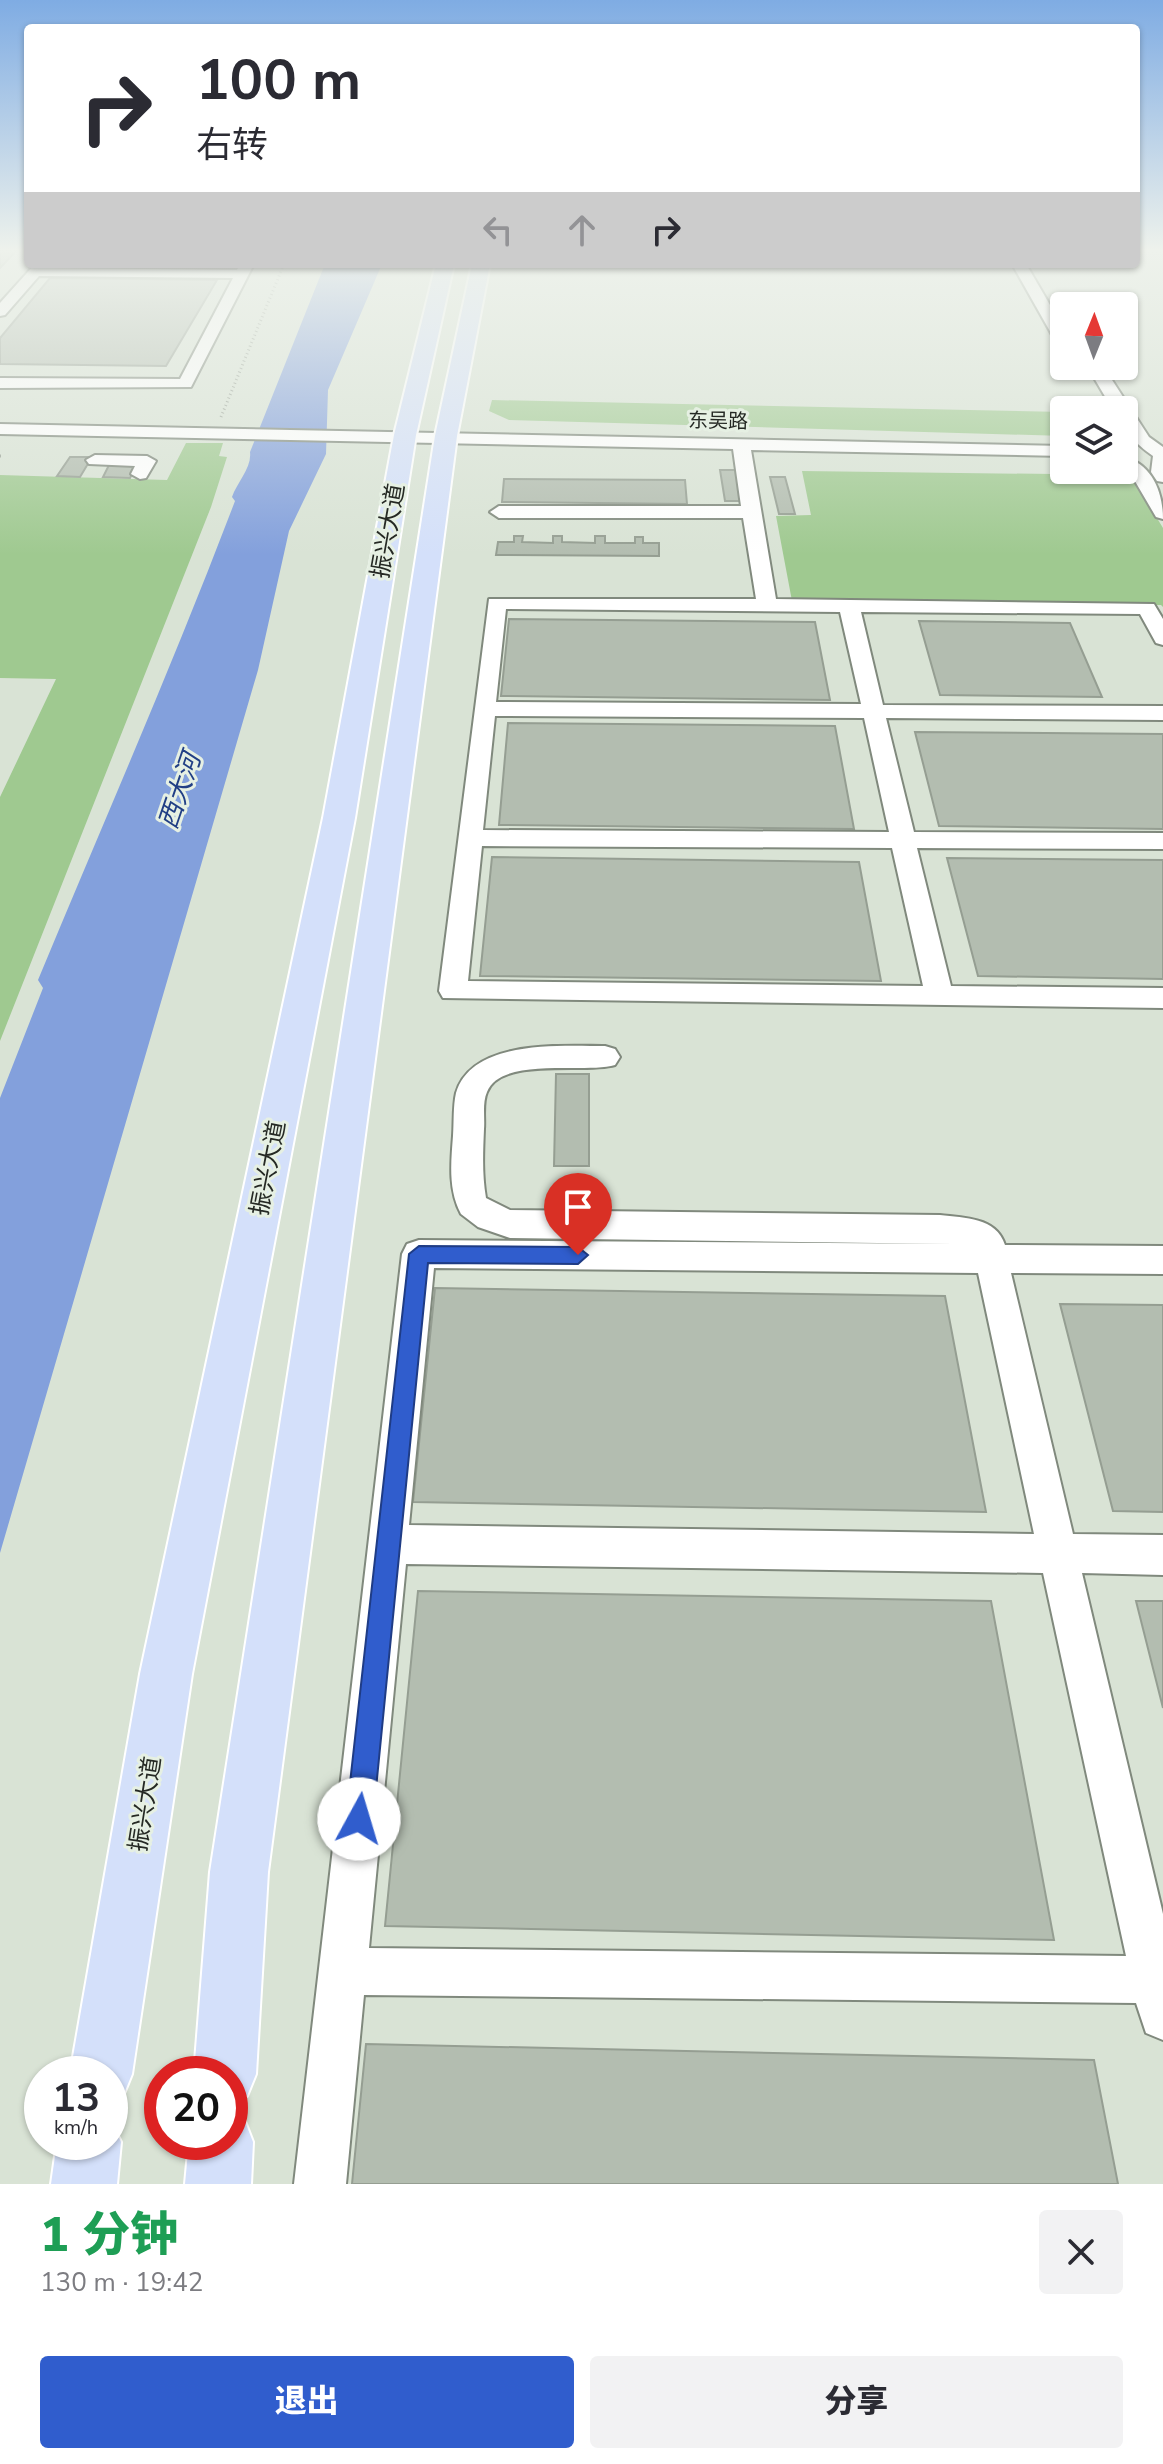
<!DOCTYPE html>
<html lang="zh">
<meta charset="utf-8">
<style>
:root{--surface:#fff;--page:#f2f2f3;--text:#2b2b33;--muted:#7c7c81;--accent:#305dcd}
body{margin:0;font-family:"Nunito Sans","Noto Sans SC",sans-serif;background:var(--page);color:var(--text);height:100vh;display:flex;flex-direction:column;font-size:30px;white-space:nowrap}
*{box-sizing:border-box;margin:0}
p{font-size:26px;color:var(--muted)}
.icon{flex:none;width:44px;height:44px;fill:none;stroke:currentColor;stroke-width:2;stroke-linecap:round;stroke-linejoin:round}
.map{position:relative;height:2184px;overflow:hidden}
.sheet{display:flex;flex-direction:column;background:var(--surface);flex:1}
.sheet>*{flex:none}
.guide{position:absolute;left:24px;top:24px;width:1116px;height:244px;border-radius:8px;box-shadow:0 2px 6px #0004;background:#fff;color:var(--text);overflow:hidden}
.needle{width:52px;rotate:1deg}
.tools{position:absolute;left:1050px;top:292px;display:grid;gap:16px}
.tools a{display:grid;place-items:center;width:88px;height:88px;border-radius:8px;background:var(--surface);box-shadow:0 2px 6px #0004;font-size:40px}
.speed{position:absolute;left:24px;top:2056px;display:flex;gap:16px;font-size:40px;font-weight:700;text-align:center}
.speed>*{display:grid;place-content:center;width:104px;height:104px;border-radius:50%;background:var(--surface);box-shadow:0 2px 6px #0004;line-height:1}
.speed small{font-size:20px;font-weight:400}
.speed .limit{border:12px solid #d22;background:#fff;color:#111}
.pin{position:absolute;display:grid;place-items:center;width:68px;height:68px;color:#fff;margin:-82px -34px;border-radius:50% 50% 50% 0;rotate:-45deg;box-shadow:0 0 8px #0007}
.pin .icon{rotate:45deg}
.me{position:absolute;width:88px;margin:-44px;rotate:6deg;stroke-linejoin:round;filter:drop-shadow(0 0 6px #0008)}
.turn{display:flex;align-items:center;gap:28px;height:168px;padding:0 40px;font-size:36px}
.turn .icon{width:104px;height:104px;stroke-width:2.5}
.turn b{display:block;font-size:56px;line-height:68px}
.lanes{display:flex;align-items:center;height:76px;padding:0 40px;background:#0003;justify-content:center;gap:40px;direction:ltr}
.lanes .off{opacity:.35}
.round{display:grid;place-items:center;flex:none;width:84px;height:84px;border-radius:8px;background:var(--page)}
.overview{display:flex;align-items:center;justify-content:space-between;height:136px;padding:0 40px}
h1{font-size:48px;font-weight:800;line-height:60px;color:#1e9e55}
.primary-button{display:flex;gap:16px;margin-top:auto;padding:16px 40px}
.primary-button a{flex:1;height:92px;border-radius:8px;background:var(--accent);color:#fff;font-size:32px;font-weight:800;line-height:92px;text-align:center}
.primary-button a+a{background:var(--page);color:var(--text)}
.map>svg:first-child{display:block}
.green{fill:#9fc990}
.water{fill:#83a0dc}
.building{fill:#b3bdb0;stroke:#959e92;stroke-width:2}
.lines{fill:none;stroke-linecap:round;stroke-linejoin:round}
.minor-casing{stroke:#80897d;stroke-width:4}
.major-casing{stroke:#fff;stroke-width:4}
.path{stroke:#99a196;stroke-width:3;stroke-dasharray:1 3;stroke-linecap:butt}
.minor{fill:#fff;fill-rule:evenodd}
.major{fill:#d4e0fa;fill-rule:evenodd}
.route{fill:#305dcd;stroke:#1f3c85;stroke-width:2}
.labels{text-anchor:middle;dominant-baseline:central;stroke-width:6;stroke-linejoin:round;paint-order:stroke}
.far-street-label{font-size:20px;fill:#252924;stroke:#e6f0e3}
.street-label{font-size:24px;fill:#252924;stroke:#e6f0e3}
.water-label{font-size:26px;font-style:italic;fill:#213f85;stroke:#e6f0e3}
</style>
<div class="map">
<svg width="1163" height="2184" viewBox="0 0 1163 2184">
<rect width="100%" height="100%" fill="#d9e3d5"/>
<g class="green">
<polygon points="492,400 1064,412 1064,436 509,420 489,411"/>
<polygon points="186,443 223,443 219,456 227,457 211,507 0,1041 0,797 56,679 0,678 0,475 167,480"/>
<polygon points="802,471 1131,475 1163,528 1163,607 1161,605 792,601 776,516 811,515"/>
</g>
<path class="water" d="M325,264H382L328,390L326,454L289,531L258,670L0,1553V1098L43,988L38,980C104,821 174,662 235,501L232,497C237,482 252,468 250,452Z"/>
<g class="building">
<polygon points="0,249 18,249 0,268"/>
<polygon points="50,278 217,280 166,366 0,364 0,338"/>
<polygon points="70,457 92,457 80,477 57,476"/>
<polygon points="110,463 137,464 130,478 103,477"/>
<polygon points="720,470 736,470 740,501 725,501"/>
<polygon points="770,477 785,477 795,514 779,514"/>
<polygon points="504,479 685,480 687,504 502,502"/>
<polygon points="514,536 523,536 522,542 553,543 553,536 562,536 562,542 595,543 595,536 605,536 605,543 635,543 635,537 643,537 643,543 659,543 659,556 496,555 498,542 514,542"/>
<polygon points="509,619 815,622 830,700 501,696"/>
<polygon points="919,621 1070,623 1102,697 940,695"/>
<polygon points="508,723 835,726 854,829 499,825"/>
<polygon points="915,732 1163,734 1163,829 939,826"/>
<polygon points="492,857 859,862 881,981 480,976"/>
<polygon points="947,858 1163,860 1163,979 978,976"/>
<polygon points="556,1074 589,1074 589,1166 554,1166"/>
<polygon points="435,1288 945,1296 986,1512 413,1502"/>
<polygon points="1060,1304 1163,1305 1163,1512 1113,1511"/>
<polygon points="418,1591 991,1601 1054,1940 385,1926"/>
<polygon points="1136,1601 1163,1601 1163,1708"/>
<polygon points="366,2044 1094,2060 1118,2184 352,2184"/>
</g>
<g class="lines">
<defs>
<g id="minor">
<polygon points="35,264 49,264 46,268 237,270 240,264 254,264 191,387 0,388 0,378 180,379 233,278 39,276 5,315 0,316 0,303"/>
<polygon points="1012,264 1026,264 1064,329 1064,347 1056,342"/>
<path d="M1087,366H1103L1149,437L1163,447V482L1157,481L1151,472L1153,456C1135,443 1124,433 1124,410H1113Z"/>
<path d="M0,424L1064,446V456L751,450L776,599L1154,604L1163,619V645L1156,643L1140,614L861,612L883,705L1163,706V720L886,718L914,832L1163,833V849L917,848L951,986L1163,988V1008L443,998L439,991L489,599H756L743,518H499L490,512L499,506H741L733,449L0,434ZM506,609L840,612L861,704L496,702ZM495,716L864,718L889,832L483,830ZM482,846L892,848L923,986L468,981Z"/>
<polygon points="95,455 147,456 156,461 146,478 140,479 131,474 135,466 89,464 86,460"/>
<path d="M1124,457C1152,464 1163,492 1163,519L1156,517L1129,471L1124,468Z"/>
<path d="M605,1046L615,1049L620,1057L615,1065C585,1074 501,1056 487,1092C482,1103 485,1118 484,1129C483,1153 482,1175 486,1198L510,1210L940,1215C965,1218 996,1217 1005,1245L1163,1246V1274L1011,1273L1073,1534L1163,1535V1575L1082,1573L1163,1914V2040L1146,2033L1136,2003L364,1995L346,2184H294L402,1254L407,1244L419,1240L956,1244L510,1238L478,1227L461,1214C448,1190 451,1162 453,1136C454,1122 453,1106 456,1093C472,1039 561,1046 605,1046ZM434,1268L978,1273L1034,1534L409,1525ZM406,1564L1043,1573L1126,1956L369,1948Z"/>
</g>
<g id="major">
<polygon points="436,264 454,264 416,435 355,818 192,1674 132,2074 123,2096 110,2102 110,2074 70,2074 140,1674 323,818 394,435"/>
<polygon points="472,264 490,264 457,436 268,1872 256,2074 247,2096 230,2103 230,2074 194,2074 210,1872 435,436"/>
<polygon points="230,2114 244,2119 253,2142 251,2184 185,2184 189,2142 230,2142"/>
<polygon points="110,2119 121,2142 117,2184 51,2184 57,2142 110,2142"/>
</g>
</defs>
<use href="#minor" class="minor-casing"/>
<use href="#major" class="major-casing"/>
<g class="path">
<polyline points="221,417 284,264"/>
<polyline points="0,456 4,456"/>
</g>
<use href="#minor" class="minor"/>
<use href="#major" class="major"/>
</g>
<linearGradient id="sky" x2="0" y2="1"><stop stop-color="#7face3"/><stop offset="0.45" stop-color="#eef2ec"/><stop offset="1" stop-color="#eef2ec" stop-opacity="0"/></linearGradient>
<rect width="1163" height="555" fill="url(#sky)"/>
<polygon class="route" points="419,1246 578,1247 588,1255 578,1264 428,1263 373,1819 369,1828 359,1832 350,1828 346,1819 409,1254"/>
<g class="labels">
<g class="far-street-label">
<text transform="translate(718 421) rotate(1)">东吴路</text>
</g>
<g class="street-label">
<text transform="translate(388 531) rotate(-80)">振兴大道</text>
<text transform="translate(268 1168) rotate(-79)">振兴大道</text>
<text transform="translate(145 1804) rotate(-81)">振兴大道</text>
</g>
<g class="water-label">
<text transform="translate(180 791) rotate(-71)">西大河</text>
</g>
</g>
</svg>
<div class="tools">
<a><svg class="needle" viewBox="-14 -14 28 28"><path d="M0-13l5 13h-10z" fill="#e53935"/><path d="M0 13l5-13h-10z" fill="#7c7c81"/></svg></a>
<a><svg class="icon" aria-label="layers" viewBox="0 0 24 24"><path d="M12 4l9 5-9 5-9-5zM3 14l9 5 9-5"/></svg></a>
</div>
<div class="speed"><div>13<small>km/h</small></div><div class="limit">20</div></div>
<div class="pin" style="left:578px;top:1255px;background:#d93025"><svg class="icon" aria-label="arrive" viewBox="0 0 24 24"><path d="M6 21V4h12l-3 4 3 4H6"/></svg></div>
<svg class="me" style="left:359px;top:1819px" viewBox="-20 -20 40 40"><circle r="19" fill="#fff"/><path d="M0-13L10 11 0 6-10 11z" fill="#305dcd"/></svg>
<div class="guide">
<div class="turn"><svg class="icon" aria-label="right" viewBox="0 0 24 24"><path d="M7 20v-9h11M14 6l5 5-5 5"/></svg><div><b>100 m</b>右转</div></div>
<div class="lanes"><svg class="icon off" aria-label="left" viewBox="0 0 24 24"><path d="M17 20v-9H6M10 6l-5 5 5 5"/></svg><svg class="icon off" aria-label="ahead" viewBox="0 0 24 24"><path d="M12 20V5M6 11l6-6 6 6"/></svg><svg class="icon" aria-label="right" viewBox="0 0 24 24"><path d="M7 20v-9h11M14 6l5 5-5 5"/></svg></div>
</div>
</div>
<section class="sheet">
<div class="overview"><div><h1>1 分钟</h1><p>130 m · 19:42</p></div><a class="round"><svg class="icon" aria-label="close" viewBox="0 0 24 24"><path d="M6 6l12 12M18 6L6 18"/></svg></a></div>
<div class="primary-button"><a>退出</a><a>分享</a></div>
</section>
